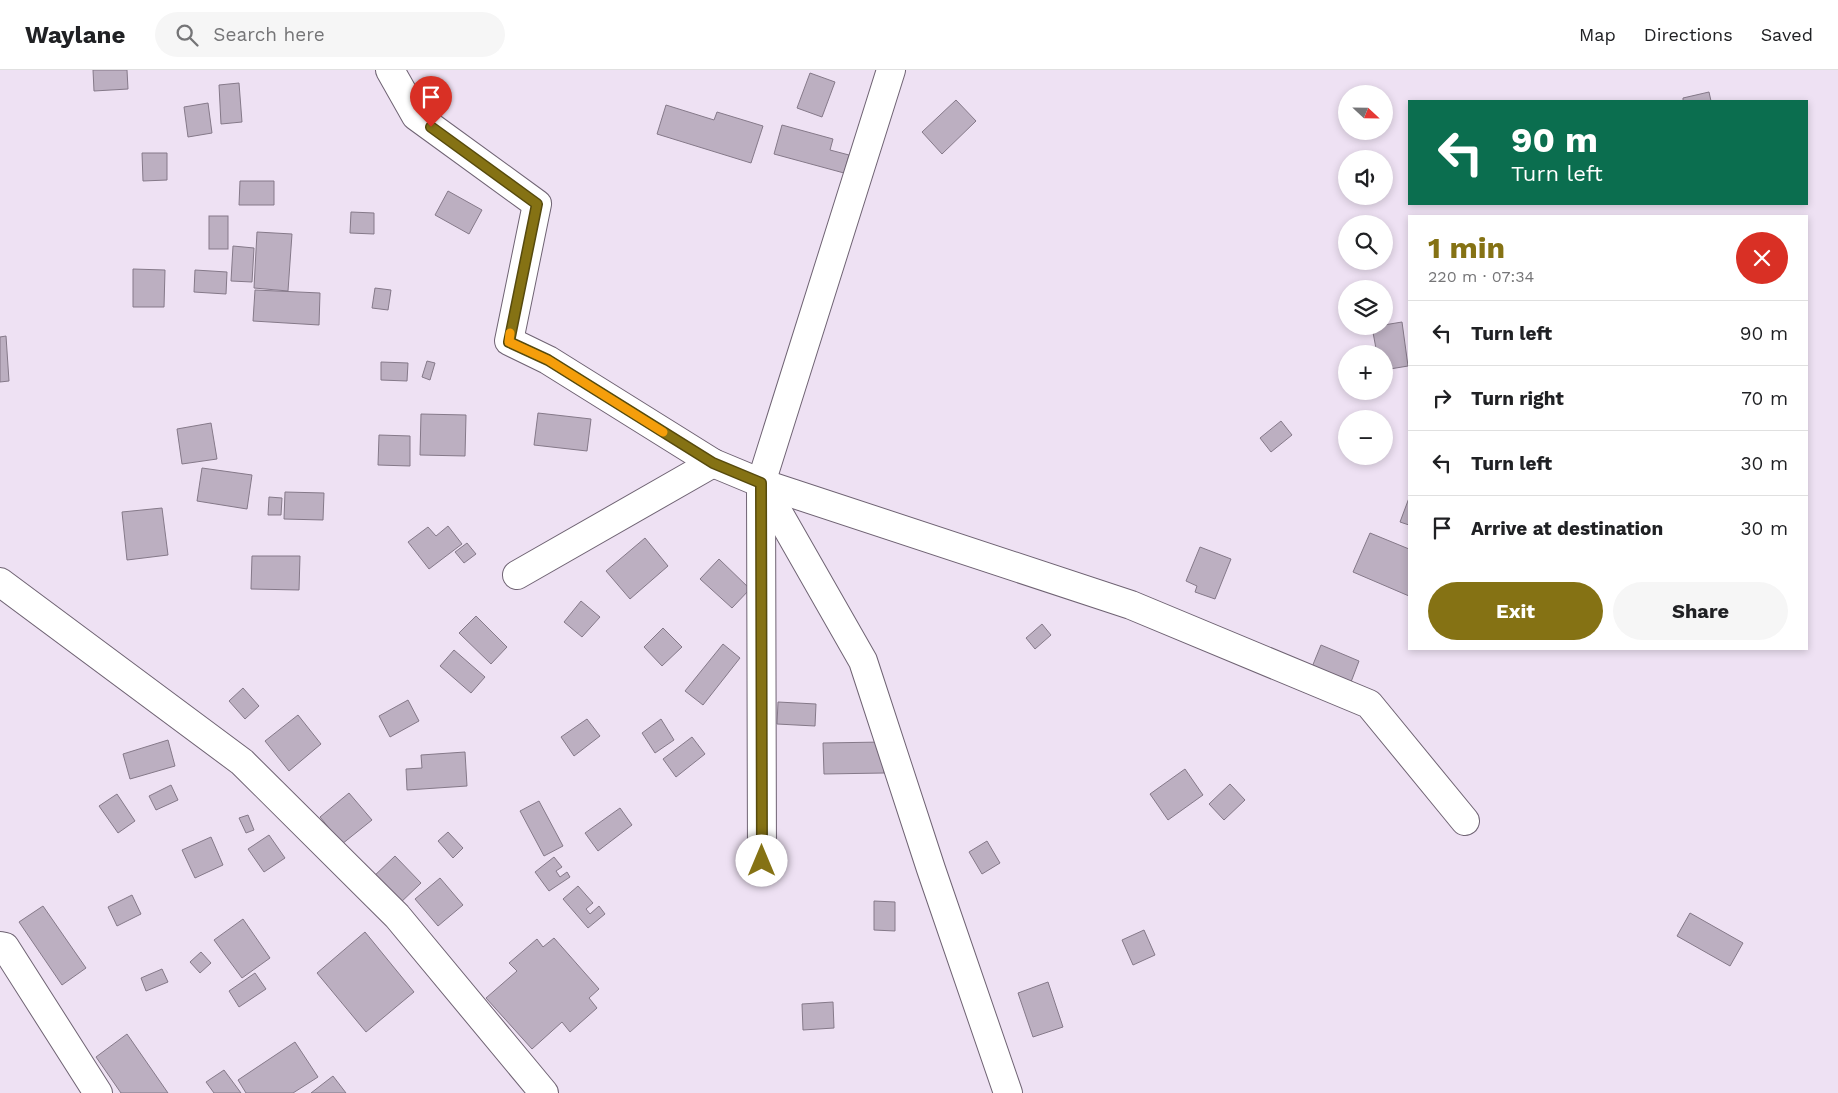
<!DOCTYPE html>
<meta charset="utf-8">
<style>
:root{--surface:#fff;--page:#f6f6f6;--text:#202124;--muted:#757577;--line:#e0e0e0;--accent:#857214}
body{margin:0;font-family:"Work Sans",sans-serif;background:var(--page);color:var(--text);height:100vh;display:flex;flex-direction:column;font-size:19px;white-space:nowrap}
*{box-sizing:border-box;margin:0}
p{font-size:16px;color:var(--muted)}
.icon{flex:none;width:28px;height:28px;fill:none;stroke:currentColor;stroke-width:2;stroke-linecap:round;stroke-linejoin:round}
.map{position:relative;flex:1;overflow:hidden}
.sheet{position:absolute;left:1408px;top:145px;width:400px;height:435px;display:flex;flex-direction:column;background:var(--surface);border-radius:0px;box-shadow:0 2px 8px #0003}
.sheet>*{flex:none}
.banner{position:absolute;left:1408px;top:30px;width:400px;height:105px;border-radius:0px;box-shadow:0 2px 8px #0003;background:#0b6e4f;color:#fff;overflow:hidden}
.needle{width:32px;rotate:112deg}
.tools{position:absolute;left:1338px;top:15px;display:grid;gap:10px}
.tools a{display:grid;place-items:center;width:55px;height:55px;border-radius:50%;background:var(--surface);box-shadow:0 2px 8px #0003;font-size:25px}
.pin{position:absolute;display:grid;place-items:center;width:42px;height:42px;color:#fff;margin:-51px -21px;border-radius:50% 50% 50% 0;rotate:-45deg;box-shadow:0 0 5px #0007}
.pin .icon{rotate:45deg}
.me{position:absolute;width:55px;margin:-28px;rotate:0deg;stroke-linejoin:round;filter:drop-shadow(0 0 4px #0008)}
.turn{display:flex;align-items:center;gap:18px;height:105px;padding:0 20px;font-size:22px}
.turn .icon{width:65px;height:65px;stroke-width:2.5}
.turn b{display:block;font-size:35px;line-height:42px}
.round{display:grid;place-items:center;flex:none;width:52px;height:52px;border-radius:26px;background:var(--page)}
.head{display:flex;align-items:center;justify-content:space-between;height:85px;padding:0 20px}
h1{font-size:30px;font-weight:700;line-height:38px;color:var(--accent)}
.button{display:flex;gap:10px;margin-top:auto;padding:10px 20px}
.button a{flex:1;height:58px;border-radius:30px;background:var(--accent);color:#fff;font-size:20px;font-weight:700;line-height:58px;text-align:center}
.button a+a{background:var(--page);color:var(--text)}
ul{padding:0;list-style:none}
li{display:flex;align-items:center;gap:15px;height:65px;padding:0 20px;border-top:1px solid var(--line)}
li div{flex:1}
li b{display:block;font-size:19px}
li em{font-style:normal}
header{display:flex;align-items:center;gap:30px;box-sizing:border-box;height:70px;padding:0 25px;background:var(--surface);border-bottom:1px solid var(--line)}
header strong{font-size:24px}
nav{display:flex;gap:28px;margin-inline-start:auto;font-size:18px}
.search{width:350px;height:45px;background:var(--page);display:flex;align-items:center;gap:12px;box-sizing:border-box;padding:0 18px;border-radius:28px;color:var(--muted);font-size:19px}
.map>svg:first-child{display:block}
.building{fill:#bcafc1;stroke:#857989}
.lines{fill:none;stroke-linecap:round;stroke-linejoin:round}
.street-casing{stroke:#6f6373;stroke-width:30}
.street{stroke:#fff;stroke-width:28}
.route-casing{stroke:#564a0d;stroke-width:12}
.route{stroke:#857214;stroke-width:9}
.slow{stroke:#f59e0b;stroke-width:9}
</style>
<header>
<strong>Waylane</strong>
<div class="search"><svg class="icon" aria-label="search" viewBox="0 0 24 24"><circle cx="10" cy="10" r="6"/><path d="M15 15l6 6"/></svg>Search here</div>
<nav><a>Map</a><a>Directions</a><a>Saved</a></nav>
</header>
<div class="map">
<svg width="1838" height="1023" viewBox="0 0 1838 1023">
<rect width="100%" height="100%" fill="#eee1f3"/>
<g class="building">
<polygon points="93,0 127,0 128,19 94,21"/>
<polygon points="810,3 835,12 822,47 797,38"/>
<polygon points="239,13 242,52 221,54 219,15"/>
<polygon points="1709,22 1711,31 1683,31 1683,28"/>
<polygon points="956,30 976,51 942,84 922,62"/>
<polygon points="208,33 212,63 188,67 184,37"/>
<polygon points="666,35 714,50 717,42 763,56 751,93 657,64"/>
<polygon points="782,55 833,69 830,80 849,85 844,103 774,84"/>
<polygon points="142,83 167,83 167,110 143,111"/>
<polygon points="240,111 274,111 274,135 239,135"/>
<polygon points="448,121 482,140 469,164 435,145"/>
<polygon points="351,142 374,143 374,164 350,163"/>
<rect x="209" y="146" width="19" height="33"/>
<polygon points="257,162 292,164 288,221 254,218"/>
<polygon points="233,176 254,178 252,212 231,211"/>
<polygon points="133,199 165,200 164,237 133,237"/>
<polygon points="195,200 227,202 226,224 194,222"/>
<polygon points="375,218 391,220 388,240 372,238"/>
<polygon points="255,220 320,223 319,255 253,251"/>
<polygon points="1402,252 1408,296 1384,300 1384,284 1377,284 1372,257"/>
<polygon points="6,266 9,311 0,312 0,267"/>
<polygon points="427,291 435,293 430,310 422,307"/>
<polygon points="381,292 408,293 407,311 381,310"/>
<polygon points="538,343 591,349 587,381 534,375"/>
<polygon points="421,344 466,345 465,386 420,385"/>
<polygon points="1281,351 1292,365 1271,382 1260,368"/>
<polygon points="211,353 217,389 182,394 177,359"/>
<polygon points="379,365 410,366 410,396 378,395"/>
<polygon points="202,398 252,405 247,439 197,431"/>
<polygon points="285,422 324,423 323,450 284,449"/>
<polygon points="269,427 282,428 281,445 268,445"/>
<polygon points="1409,428 1409,455 1400,452"/>
<polygon points="162,438 168,485 127,490 122,442"/>
<polygon points="448,456 462,474 429,499 408,472 428,457 436,466"/>
<polygon points="1370,463 1409,479 1409,526 1353,502"/>
<polygon points="645,468 668,496 630,529 606,501"/>
<polygon points="467,473 476,484 464,493 455,482"/>
<polygon points="1200,477 1231,489 1215,529 1195,522 1197,516 1186,511"/>
<polygon points="252,486 300,486 299,520 251,519"/>
<polygon points="719,489 750,519 732,538 700,509"/>
<polygon points="581,531 600,547 582,567 564,552"/>
<polygon points="476,546 507,577 491,594 459,563"/>
<polygon points="1042,554 1051,565 1035,579 1026,568"/>
<polygon points="663,558 682,577 662,596 644,577"/>
<polygon points="723,574 740,588 703,635 685,621"/>
<polygon points="1321,575 1359,591 1351,612 1312,597"/>
<polygon points="454,580 485,607 471,623 440,596"/>
<polygon points="243,618 259,636 245,649 229,631"/>
<polygon points="408,630 419,651 390,667 379,646"/>
<polygon points="778,632 816,634 815,656 777,654"/>
<polygon points="298,645 321,674 289,701 265,671"/>
<polygon points="587,649 600,666 574,686 561,667"/>
<polygon points="661,649 674,670 655,683 642,663"/>
<polygon points="692,667 705,684 676,707 663,689"/>
<polygon points="168,670 175,696 130,709 123,684"/>
<polygon points="883,672 884,703 824,704 823,673"/>
<polygon points="465,682 467,716 407,720 406,699 422,698 421,685"/>
<polygon points="1185,699 1203,725 1168,750 1150,724"/>
<polygon points="1230,714 1245,730 1224,750 1209,734"/>
<polygon points="171,715 178,730 156,740 149,726"/>
<polygon points="349,723 372,750 342,774 320,747"/>
<polygon points="117,724 135,751 118,763 99,736"/>
<polygon points="539,731 563,776 544,786 520,741"/>
<polygon points="620,738 632,755 598,781 585,763"/>
<polygon points="248,745 254,760 246,763 239,748"/>
<polygon points="448,762 463,778 453,788 438,771"/>
<polygon points="269,765 285,788 264,802 248,779"/>
<polygon points="211,767 223,795 195,808 182,780"/>
<polygon points="987,771 1000,793 982,804 969,782"/>
<polygon points="395,786 421,813 397,836 371,809"/>
<polygon points="554,787 562,797 556,801 560,807 567,802 570,807 549,821 535,802"/>
<polygon points="440,808 463,835 438,856 415,829"/>
<polygon points="578,816 593,833 586,839 590,844 599,836 605,844 588,858 563,829"/>
<polygon points="132,825 141,844 117,856 108,837"/>
<polygon points="874,831 895,832 895,861 874,860"/>
<polygon points="43,836 86,898 62,915 19,852"/>
<polygon points="1690,843 1743,873 1730,896 1677,866"/>
<polygon points="243,849 270,888 242,908 214,870"/>
<polygon points="1144,860 1155,885 1133,895 1122,870"/>
<polygon points="365,862 414,922 366,962 317,903"/>
<polygon points="554,868 599,919 589,928 597,938 570,962 562,952 532,979 486,928 517,901 509,893 537,869 543,877"/>
<polygon points="201,882 211,893 200,903 190,892"/>
<polygon points="162,899 168,912 146,921 141,908"/>
<polygon points="255,903 266,919 239,937 229,921"/>
<polygon points="1048,912 1063,957 1033,967 1018,923"/>
<polygon points="833,932 834,958 803,960 802,934"/>
<polygon points="127,964 168,1023 121,1023 96,987"/>
<polygon points="295,972 318,1007 293,1023 246,1023 238,1010"/>
<polygon points="224,1000 241,1023 214,1023 206,1012"/>
<polygon points="333,1006 346,1023 311,1023"/>
</g>
<g class="lines">
<defs>
<g id="street">
<polyline points="390,0 416,46 537,134 509,271 548,290 713,393 761,413 1131,535 1369,634 1465,751"/>
<polyline points="762,414 863,591 931,799 1008,1023"/>
<polyline points="517,505 713,393"/>
<polyline points="0,512 242,692 397,846 544,1023"/>
<polyline points="762,791 761,413 891,0"/>
<polyline points="0,876 5,877 98,1023"/>
</g>
</defs>
<use href="#street" class="street-casing"/>
<use href="#street" class="street"/>
</g>
<g class="lines">
<defs>
<polyline id="route" points="431,57 537,134 509,272 548,290 713,393 761,413 762,791"/>
</defs>
<use href="#route" class="route-casing"/>
<use href="#route" class="route"/>
<polyline class="slow" points="510,263 509,272 548,290 663,362"/>
</g>
</svg>
<div class="tools">
<a><svg class="needle" viewBox="-14 -14 28 28"><path d="M0-13l5 13h-10z" fill="#e53935"/><path d="M0 13l5-13h-10z" fill="#757577"/></svg></a>
<a><svg class="icon" aria-label="sound" viewBox="0 0 24 24"><path d="M4 9h4l5-4v14l-5-4H4zM17 9q2 3 0 6"/></svg></a>
<a><svg class="icon" aria-label="search" viewBox="0 0 24 24"><circle cx="10" cy="10" r="6"/><path d="M15 15l6 6"/></svg></a>
<a><svg class="icon" aria-label="layers" viewBox="0 0 24 24"><path d="M12 4l9 5-9 5-9-5zM3 14l9 5 9-5"/></svg></a>
<a>+</a>
<a>−</a>
</div>
<div class="pin" style="left:431px;top:57px;background:#d93025"><svg class="icon" aria-label="arrive" viewBox="0 0 24 24"><path d="M6 21V4h12l-3 4 3 4H6"/></svg></div>
<svg class="me" style="left:762px;top:791px" viewBox="-20 -20 40 40"><circle r="19" fill="#fff"/><path d="M0-13L10 11 0 6-10 11z" fill="#857214"/></svg>
<div class="banner">
<div class="turn"><svg class="icon" aria-label="left" viewBox="0 0 24 24"><path d="M17 20v-9H6M10 6l-5 5 5 5"/></svg><div><b>90 m</b>Turn left</div></div>
</div>
<section class="sheet">
<div class="head"><div><h1>1 min</h1><p>220 m · 07:34</p></div><a class="round" style="background:#d93025;color:#fff"><svg class="icon" aria-label="close" viewBox="0 0 24 24"><path d="M6 6l12 12M18 6L6 18"/></svg></a></div>
<ul>
<li><svg class="icon" aria-label="left" viewBox="0 0 24 24"><path d="M17 20v-9H6M10 6l-5 5 5 5"/></svg><div><b>Turn left</b></div><em>90 m</em></li>
<li><svg class="icon" aria-label="right" viewBox="0 0 24 24"><path d="M7 20v-9h11M14 6l5 5-5 5"/></svg><div><b>Turn right</b></div><em>70 m</em></li>
<li><svg class="icon" aria-label="left" viewBox="0 0 24 24"><path d="M17 20v-9H6M10 6l-5 5 5 5"/></svg><div><b>Turn left</b></div><em>30 m</em></li>
<li><svg class="icon" aria-label="arrive" viewBox="0 0 24 24"><path d="M6 21V4h12l-3 4 3 4H6"/></svg><div><b>Arrive at destination</b></div><em>30 m</em></li>
</ul>
<div class="button"><a>Exit</a><a>Share</a></div>
</section>
</div>
